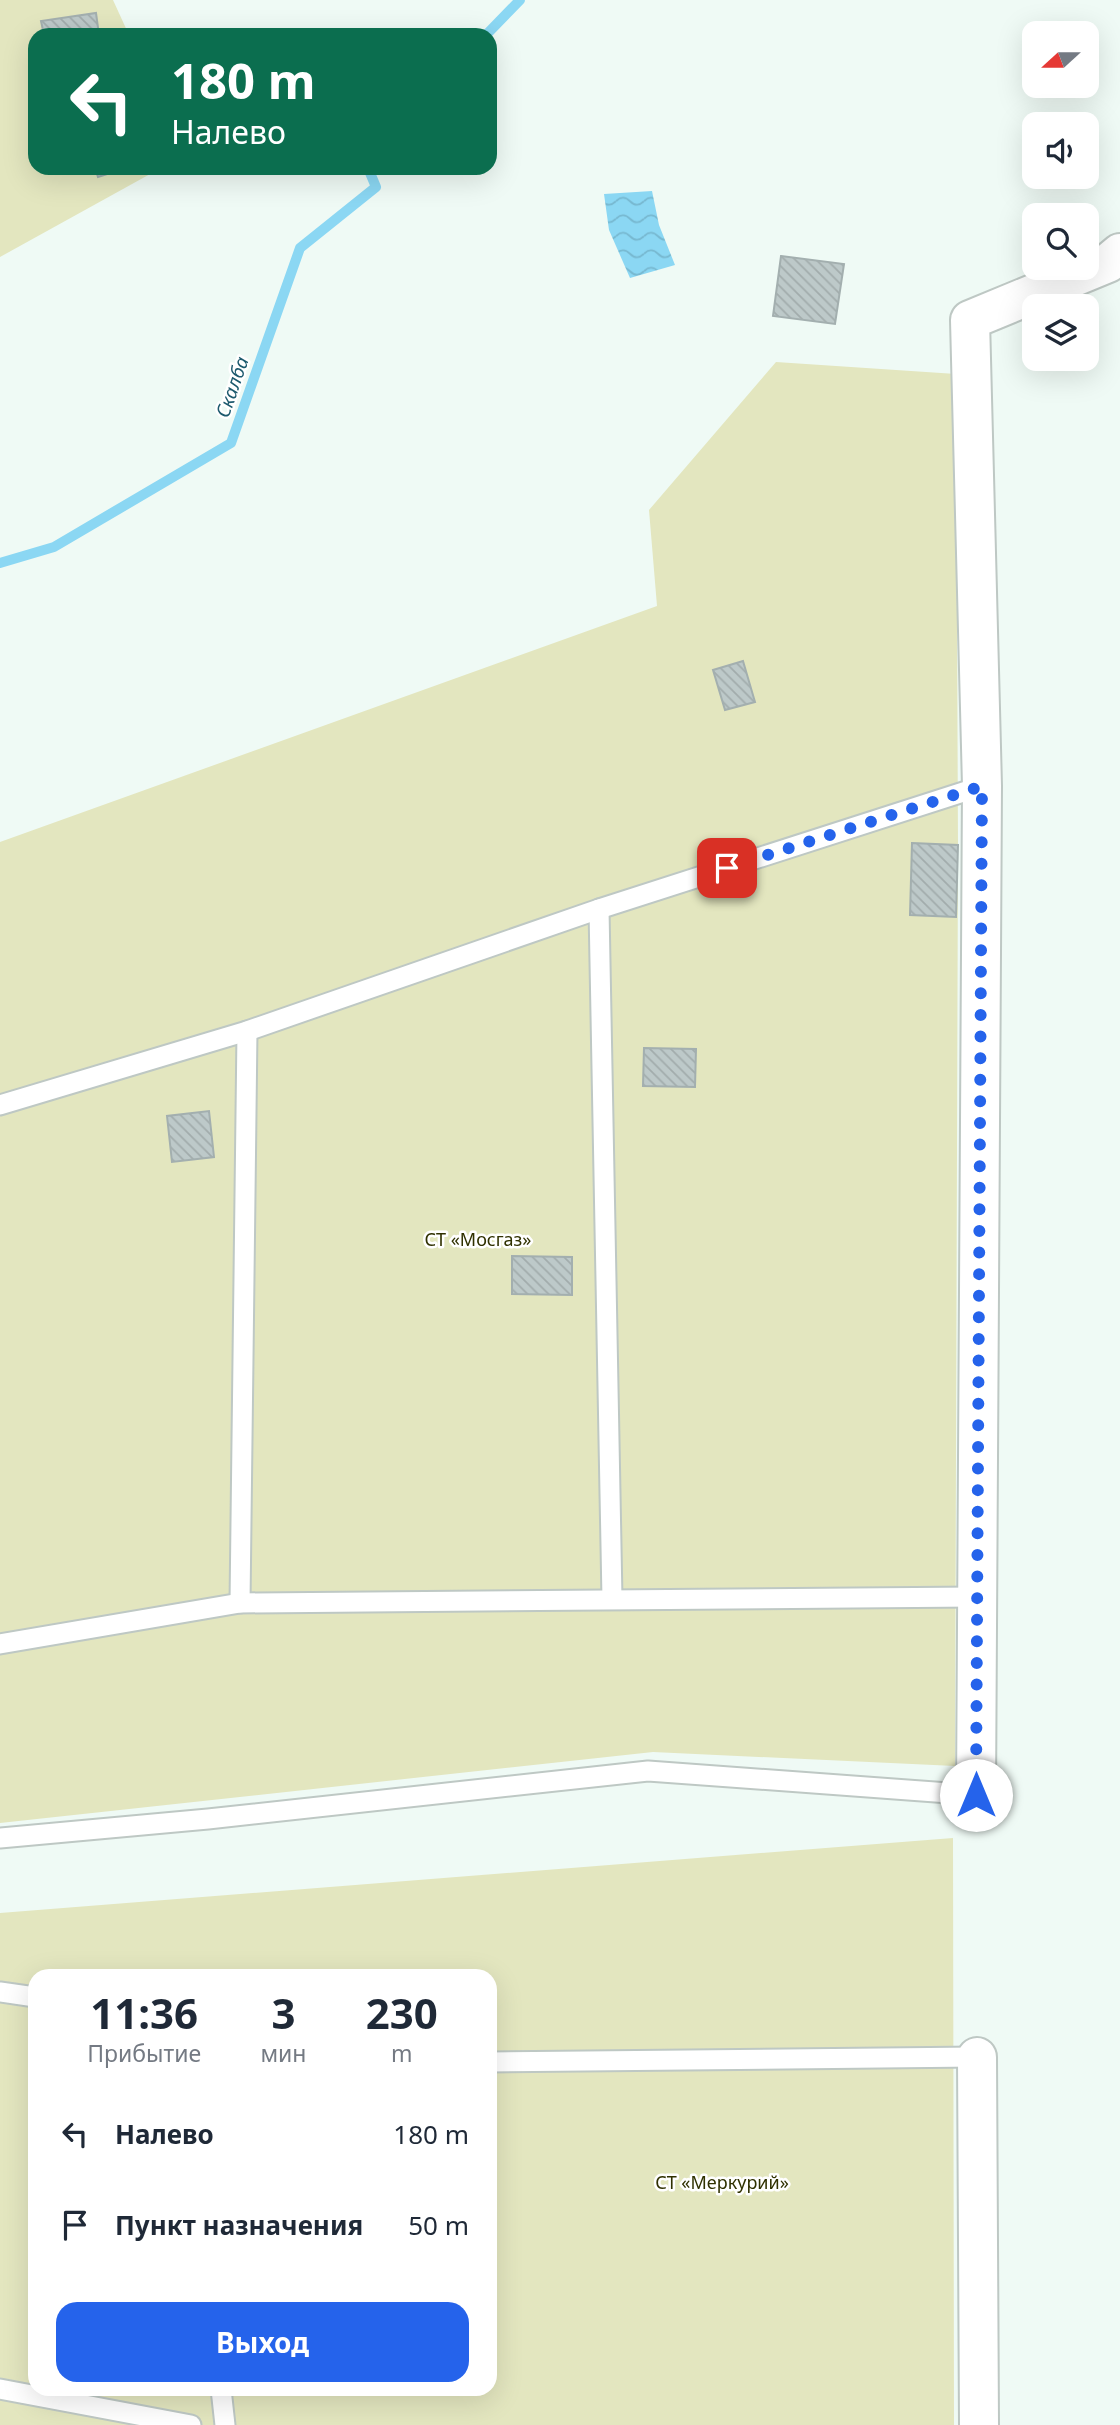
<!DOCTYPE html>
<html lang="ru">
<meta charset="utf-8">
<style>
:root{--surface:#fff;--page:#f2f2f3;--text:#1f2937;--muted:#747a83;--accent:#2563eb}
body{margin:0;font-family:"Noto Sans",sans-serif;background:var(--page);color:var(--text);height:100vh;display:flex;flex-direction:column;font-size:26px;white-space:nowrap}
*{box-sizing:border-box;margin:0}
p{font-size:23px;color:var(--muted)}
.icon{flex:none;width:38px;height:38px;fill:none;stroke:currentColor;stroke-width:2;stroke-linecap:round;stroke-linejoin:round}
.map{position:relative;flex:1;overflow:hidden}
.panel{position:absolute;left:28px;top:1969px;width:469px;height:427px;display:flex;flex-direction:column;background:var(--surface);border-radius:21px;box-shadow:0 7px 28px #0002}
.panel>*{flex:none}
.top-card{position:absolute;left:28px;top:28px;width:469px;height:147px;border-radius:21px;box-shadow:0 7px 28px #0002;background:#0b6e4f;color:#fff;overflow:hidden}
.needle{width:46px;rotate:249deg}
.buttons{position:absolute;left:1022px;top:21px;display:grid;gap:14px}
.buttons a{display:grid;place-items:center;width:77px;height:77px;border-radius:14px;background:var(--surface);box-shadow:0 7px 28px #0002;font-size:35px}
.pin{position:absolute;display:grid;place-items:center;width:60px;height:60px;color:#fff;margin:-30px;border-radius:14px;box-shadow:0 4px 10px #0006}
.me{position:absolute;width:77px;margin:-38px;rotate:0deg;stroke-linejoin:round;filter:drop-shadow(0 0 5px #0008)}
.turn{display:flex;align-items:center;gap:24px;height:147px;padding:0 28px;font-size:32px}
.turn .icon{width:91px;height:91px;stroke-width:2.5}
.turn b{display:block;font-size:49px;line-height:60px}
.eta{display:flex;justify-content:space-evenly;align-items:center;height:119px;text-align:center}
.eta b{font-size:42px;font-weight:700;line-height:49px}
.cta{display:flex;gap:14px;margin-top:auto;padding:14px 28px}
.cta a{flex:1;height:80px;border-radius:21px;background:var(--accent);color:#fff;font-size:28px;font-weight:700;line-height:80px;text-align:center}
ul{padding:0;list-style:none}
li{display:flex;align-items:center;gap:21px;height:91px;padding:0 28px}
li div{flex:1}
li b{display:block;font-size:26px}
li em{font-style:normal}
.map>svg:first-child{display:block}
.garden{fill:#e3e6bf;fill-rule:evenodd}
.water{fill:url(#water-waves)}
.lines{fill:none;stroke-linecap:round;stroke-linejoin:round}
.stream{stroke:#8bd7f3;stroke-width:10}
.building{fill:url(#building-back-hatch);stroke:#a3afaf;stroke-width:2}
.lane-casing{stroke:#bec8c4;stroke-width:23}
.street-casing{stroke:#bec8c4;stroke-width:42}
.lane{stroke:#fff;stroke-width:19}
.street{stroke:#fff;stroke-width:38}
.route{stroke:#2563eb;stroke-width:12;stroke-dasharray:0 21.6}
.labels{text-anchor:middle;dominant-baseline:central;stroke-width:5;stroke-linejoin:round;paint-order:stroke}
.park-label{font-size:18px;fill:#303100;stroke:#fff}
.water-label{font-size:19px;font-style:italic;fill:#1c596d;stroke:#fff}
</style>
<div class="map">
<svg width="1120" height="2425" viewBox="0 0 1120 2425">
<defs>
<pattern id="water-waves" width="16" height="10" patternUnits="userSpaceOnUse" patternTransform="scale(1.75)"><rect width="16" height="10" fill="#8bd7f3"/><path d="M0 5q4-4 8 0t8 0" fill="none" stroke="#77b8d0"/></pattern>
<pattern id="building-back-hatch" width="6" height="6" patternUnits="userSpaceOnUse" patternTransform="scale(1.75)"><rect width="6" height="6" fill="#bdc9c9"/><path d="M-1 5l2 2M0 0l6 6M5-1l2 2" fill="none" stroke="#a2acac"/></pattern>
</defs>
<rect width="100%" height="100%" fill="#effaf5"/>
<g class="garden">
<polygon points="0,0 113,0 129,35 35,35 35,168 161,168 0,257"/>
<polygon points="776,362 956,374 958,845 955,1766 653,1752 0,1823 0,842 657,606 649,510"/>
<path d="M953,1838L954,2425H0V1913ZM35,1976H490V2389H35Z"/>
</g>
<polygon class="water" points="652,191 659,225 675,265 630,278 609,230 604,194"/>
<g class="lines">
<g class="stream">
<polyline points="486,35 520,0"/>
<polyline points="0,563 54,547 231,443 300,248 376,187 368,168"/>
</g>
</g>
<g class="building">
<polygon points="96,13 99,35 44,35 41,21"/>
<polygon points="95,168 126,168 98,177"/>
<polygon points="781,256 844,264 835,324 773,316"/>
<polygon points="743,661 755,702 725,710 713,670"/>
<polygon points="912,843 958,845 956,917 910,915"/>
<polygon points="644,1048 696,1049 695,1087 643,1086"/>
<polygon points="209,1111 214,1157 172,1162 167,1116"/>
<polygon points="512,1256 572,1257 572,1295 512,1294"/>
</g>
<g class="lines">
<defs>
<g id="lane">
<polyline points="599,909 612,1599"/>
<polyline points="0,1105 247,1031 599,909 982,786"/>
<polyline points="240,1603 247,1031"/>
<polyline points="0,1644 240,1603 976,1597"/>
<polyline points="0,1838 208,1819 648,1771 976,1795"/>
<polyline points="0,1992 35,1997"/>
<polyline points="490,2062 977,2057"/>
<polyline points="0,2389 191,2425"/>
<polyline points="221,2389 225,2425"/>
</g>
<g id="street">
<polyline points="976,1795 982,786 970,320 1108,263 1120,253"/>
<polyline points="977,2057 979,2425"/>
</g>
</defs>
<use href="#lane" class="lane-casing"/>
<use href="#street" class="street-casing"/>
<use href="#lane" class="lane"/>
<use href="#street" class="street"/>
</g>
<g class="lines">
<polyline class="route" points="727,868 982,786 976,1795"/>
</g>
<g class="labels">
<g class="park-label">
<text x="478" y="1239">СТ «Мосгаз»</text>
<text x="722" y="2182">СТ «Меркурий»</text>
</g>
<g class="water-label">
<text transform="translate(232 387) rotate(-71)">Скалба</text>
</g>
</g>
</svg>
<div class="buttons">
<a><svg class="needle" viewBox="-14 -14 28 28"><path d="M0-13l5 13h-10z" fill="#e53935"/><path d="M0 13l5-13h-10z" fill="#747a83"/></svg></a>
<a><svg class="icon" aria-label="sound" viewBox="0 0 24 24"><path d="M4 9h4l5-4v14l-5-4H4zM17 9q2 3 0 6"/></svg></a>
<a><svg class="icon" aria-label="search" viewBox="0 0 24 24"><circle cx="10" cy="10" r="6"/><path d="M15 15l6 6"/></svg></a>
<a><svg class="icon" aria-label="layers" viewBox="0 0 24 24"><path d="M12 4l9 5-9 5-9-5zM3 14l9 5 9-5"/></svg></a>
</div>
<div class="pin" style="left:727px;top:868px;background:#d93025"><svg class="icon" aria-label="arrive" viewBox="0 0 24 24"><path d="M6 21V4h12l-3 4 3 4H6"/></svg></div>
<svg class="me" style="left:976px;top:1795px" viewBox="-20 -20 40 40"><circle r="19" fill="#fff"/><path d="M0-13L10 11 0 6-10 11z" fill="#2563eb"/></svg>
<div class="top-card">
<div class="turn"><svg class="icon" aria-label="left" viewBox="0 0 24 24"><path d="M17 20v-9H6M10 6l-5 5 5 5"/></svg><div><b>180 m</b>Налево</div></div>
</div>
<section class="panel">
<div class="eta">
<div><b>11:36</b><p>Прибытие</p></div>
<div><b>3</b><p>мин</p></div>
<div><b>230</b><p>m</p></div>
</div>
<ul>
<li><svg class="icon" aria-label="left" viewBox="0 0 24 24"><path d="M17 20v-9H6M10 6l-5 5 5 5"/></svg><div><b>Налево</b></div><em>180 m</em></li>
<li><svg class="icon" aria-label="arrive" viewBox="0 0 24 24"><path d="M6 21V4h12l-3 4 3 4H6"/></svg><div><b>Пункт назначения</b></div><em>50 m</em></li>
</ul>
<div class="cta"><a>Выход</a></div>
</section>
</div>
